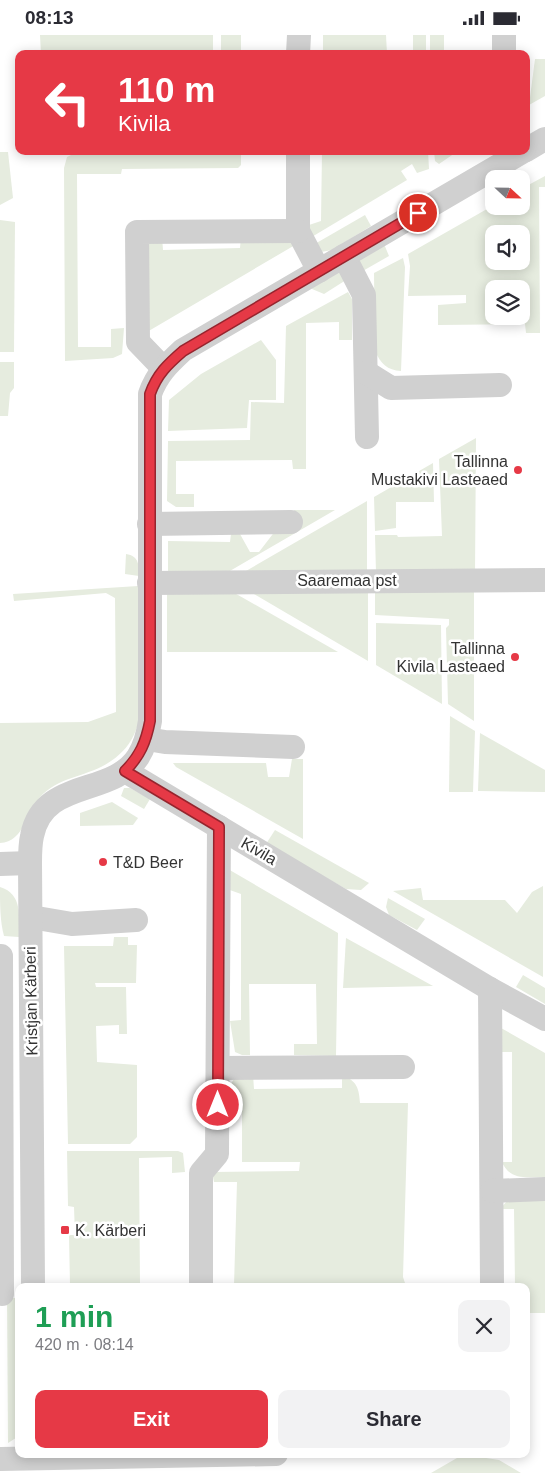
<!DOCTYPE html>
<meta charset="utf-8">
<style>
:root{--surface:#fff;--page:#f2f2f3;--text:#2b2b33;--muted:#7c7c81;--accent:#e63946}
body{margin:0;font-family:Arial,sans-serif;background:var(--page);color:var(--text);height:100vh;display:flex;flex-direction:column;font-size:19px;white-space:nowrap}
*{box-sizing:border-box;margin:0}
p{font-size:16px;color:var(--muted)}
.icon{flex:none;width:28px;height:28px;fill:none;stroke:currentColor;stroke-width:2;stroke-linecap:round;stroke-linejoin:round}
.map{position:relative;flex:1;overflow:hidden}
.details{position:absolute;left:15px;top:1248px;width:515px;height:175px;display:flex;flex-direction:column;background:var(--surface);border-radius:10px;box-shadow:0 2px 12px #0003}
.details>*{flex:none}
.banner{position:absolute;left:15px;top:15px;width:515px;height:105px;border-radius:10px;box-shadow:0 2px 12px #0003;background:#e63946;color:#fff;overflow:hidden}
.needle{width:32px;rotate:112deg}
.controls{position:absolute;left:485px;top:135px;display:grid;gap:10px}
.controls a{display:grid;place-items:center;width:45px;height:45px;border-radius:10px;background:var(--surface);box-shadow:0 2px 12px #0003;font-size:25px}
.pin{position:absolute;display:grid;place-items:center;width:42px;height:42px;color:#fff;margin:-21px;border:2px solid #fff;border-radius:50%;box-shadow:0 1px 5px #0007}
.me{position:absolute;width:55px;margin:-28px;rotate:0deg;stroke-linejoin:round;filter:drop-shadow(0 0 4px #0008)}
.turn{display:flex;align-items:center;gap:18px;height:105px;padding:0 20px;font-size:22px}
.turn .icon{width:65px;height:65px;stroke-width:2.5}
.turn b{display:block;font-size:35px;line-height:42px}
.round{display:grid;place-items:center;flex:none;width:52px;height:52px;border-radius:10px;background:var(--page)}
.overview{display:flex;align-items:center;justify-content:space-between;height:85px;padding:0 20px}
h1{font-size:30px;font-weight:700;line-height:38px;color:#1e9e55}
.cta{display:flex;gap:10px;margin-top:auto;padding:10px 20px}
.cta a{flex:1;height:58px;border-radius:10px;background:var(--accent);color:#fff;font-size:20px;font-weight:700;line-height:58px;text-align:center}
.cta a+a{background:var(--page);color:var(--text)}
.status{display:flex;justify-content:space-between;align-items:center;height:35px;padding:0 25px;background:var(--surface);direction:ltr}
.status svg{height:14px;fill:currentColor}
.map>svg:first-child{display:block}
.green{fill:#e6ecdf;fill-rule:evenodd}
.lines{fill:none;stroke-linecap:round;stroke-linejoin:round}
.minor{stroke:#d0d0d0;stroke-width:24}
.route-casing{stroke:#96252e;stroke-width:12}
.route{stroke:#e63946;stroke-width:9}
.poi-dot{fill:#e63946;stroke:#fff;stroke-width:2}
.labels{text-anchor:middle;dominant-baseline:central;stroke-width:5;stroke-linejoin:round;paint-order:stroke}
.poi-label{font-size:16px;fill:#333;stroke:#fff;text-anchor:end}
.street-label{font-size:16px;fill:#333;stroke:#fff}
</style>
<div class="status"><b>08:13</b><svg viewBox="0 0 49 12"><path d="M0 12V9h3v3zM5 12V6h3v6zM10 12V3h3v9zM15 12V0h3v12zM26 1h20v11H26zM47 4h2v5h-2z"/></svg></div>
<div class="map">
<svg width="545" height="1438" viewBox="0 0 545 1438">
<rect width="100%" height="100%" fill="#fff"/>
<g class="green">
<polygon points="40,0 213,0 213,18 221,18 221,0 241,0 241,19 41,19"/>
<polygon points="323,0 386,0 387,19 323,19"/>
<rect x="413" y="0" width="13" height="19"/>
<rect x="430" y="0" width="14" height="19"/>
<polygon points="535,24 545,24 545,61 529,70"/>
<polygon points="241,116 241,130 238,133 122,134 121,139 77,139 78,312 111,312 111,294 124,293 122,319 113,323 65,326 64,133 67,122 77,117"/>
<polygon points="322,116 428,116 429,134 417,138 412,129 401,136 407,145 310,203 309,190 321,186"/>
<polygon points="434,116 458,116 439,129 435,126"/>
<polygon points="0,117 8,117 13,163 0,170"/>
<path d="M545,141V152H539L540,298H526L525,289L438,290V270L466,268V260L408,261L410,231L408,219L494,170L521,171V154ZM494,199H521V226H494ZM494,254H521V281H494Z"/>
<polygon points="365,180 371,191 332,215 321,217 313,210"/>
<polygon points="0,185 15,187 14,317 0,317"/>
<polygon points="268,198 295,210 147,297 142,209 162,202 163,215 240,213 241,202"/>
<polygon points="384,209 389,221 361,237 358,225"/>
<path d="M403,223L405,232L401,336C387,335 381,329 375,316L374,238Z"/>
<polygon points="339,235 346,245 324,259 312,254 313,251"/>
<polygon points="348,257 352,264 352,305 339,305 339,287 306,288 306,434 293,434 292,425 176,426 176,459 194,459 194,472 176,472 167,466 168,406 250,405 251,367 284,368 286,291"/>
<polygon points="261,305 276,325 276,365 249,365 247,393 168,396 169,365 201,339"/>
<polygon points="0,327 14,327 14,353 10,358 8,381 0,381"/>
<polygon points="476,403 475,539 376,538 375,500 397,500 398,502 442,501 439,424"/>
<polygon points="433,428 434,467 396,467 396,493 375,496 374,462"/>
<polygon points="367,466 367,536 246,536"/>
<polygon points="294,475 335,475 223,540 169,539 168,536 168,506 230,507 231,499 240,499 250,517 259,517 279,491 293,490"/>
<path d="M126,519C139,521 139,530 139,541L125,539Z"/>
<path d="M138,551C138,583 139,616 139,649C139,663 142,681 136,695C131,708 123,718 111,726C90,741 62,741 43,759C27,774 25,807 0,808V688L88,687L116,677L115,563L106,558L14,566L13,559Z"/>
<polygon points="224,552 338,617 167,617 167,553"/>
<polygon points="242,552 368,555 368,626"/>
<polygon points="474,552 474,686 448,669 446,593 449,590 449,584 375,580 375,555"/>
<polygon points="376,588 441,590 442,669 376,630"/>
<polygon points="450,681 475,696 473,757 449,757"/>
<polygon points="480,698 545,735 545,757 478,756"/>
<polygon points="292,724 303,724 303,804 176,732 173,728 266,728 268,742 289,742"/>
<polygon points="124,753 130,753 150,764 144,774 121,761"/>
<polygon points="112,767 138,783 133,790 80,791 80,778"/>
<polygon points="275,795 369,848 361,855 346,854 266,809"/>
<polygon points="228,834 338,898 336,1021 294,1020 294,1009 317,1009 316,949 249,949 250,1020 242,1020 235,1017 230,986 241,985 241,859 227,854"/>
<polygon points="543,851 543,942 393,856 421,853 423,865 505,865 517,878 532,857"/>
<path d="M0,852C23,859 19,882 19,902L4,901C0,886 0,869 0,852Z"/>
<polygon points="388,863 425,884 417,895 389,880 386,872"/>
<polygon points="114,902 128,902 128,910 137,910 136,948 95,948 96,952 126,952 127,999 119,999 119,990 96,991 97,1027 137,1030 137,1102 130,1109 68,1109 64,911 113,911"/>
<polygon points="346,903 433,951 343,953"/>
<polygon points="523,940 545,953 545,969 516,952"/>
<path d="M501,993L545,1018V1142C527,1142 510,1146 502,1127H512V1017H502Z"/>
<path d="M253,1040L254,1054L342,1053V1040C357,1046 359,1053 360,1068H408L403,1242L406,1251H234L237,1147H214L212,1137L299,1136L300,1127H242V1077H228V1054L235,1042Z"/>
<polygon points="67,1116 178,1116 183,1118 185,1137 172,1138 172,1122 139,1123 140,1251 70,1251 69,1200 75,1200 74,1172 68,1171"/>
<path d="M545,1161V1278H526V1251H515L514,1174H501C508,1158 530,1162 545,1161Z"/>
<polygon points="7,1263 19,1263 19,1401 8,1408"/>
<polygon points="473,1421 499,1425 521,1438 431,1438 457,1423"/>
</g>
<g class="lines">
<g class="minor">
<polyline points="504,0 504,19"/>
<polyline points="298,19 299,0"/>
<polyline points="526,115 545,104"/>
<polyline points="298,116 298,196 319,236"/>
<polyline points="344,221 364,260 367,402"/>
<polyline points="163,333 138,307 137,197 298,196"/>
<polyline points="367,338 391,353 500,350"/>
<polyline points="149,489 291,487"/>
<polyline points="149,548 545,545"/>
<polyline points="147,704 165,707 293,712"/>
<polyline points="125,736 490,954 545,984"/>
<polyline points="0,829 30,828"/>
<polyline points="31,882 72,889 136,885"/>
<polyline points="1,921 2,1259"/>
<polyline points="490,954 492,1251"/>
<polyline points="218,1033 403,1032"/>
<polyline points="492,1156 545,1154"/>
<path d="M33,1251L30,828C30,819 30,810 32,801C43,743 112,762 138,722C145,711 148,699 150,686V359C157,339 168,329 183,315L524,116"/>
<polyline points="201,1251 201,1138 217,1119 219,792"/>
<polyline points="0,1424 276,1419"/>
</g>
</g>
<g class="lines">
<defs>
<path id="route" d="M218,1070L219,792L125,736C140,721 146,707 150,686V359C157,339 168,329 183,316L418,178"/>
</defs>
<use href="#route" class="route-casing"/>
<use href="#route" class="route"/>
</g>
<g class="poi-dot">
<circle cx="518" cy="435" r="5"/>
<circle cx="515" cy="622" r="5"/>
<circle cx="103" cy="827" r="5"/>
<rect x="60" y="1190" width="10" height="10" rx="2.5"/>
</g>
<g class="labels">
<g class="poi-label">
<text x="508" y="426">Tallinna<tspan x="508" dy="18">Mustakivi Lasteaed</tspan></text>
<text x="505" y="613">Tallinna<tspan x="505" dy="18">Kivila Lasteaed</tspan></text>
<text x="113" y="827" text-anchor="start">T&amp;D Beer</text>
<text x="75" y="1195" text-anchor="start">K. Kärberi</text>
</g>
<g class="street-label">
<text x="347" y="545">Saaremaa pst</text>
<text transform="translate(259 816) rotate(30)">Kivila</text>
<text transform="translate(31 966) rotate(-91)">Kristjan Kärberi</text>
</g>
</g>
</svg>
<div class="controls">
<a><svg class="needle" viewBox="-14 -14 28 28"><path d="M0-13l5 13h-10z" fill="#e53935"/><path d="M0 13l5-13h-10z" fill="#7c7c81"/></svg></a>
<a><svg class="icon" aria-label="sound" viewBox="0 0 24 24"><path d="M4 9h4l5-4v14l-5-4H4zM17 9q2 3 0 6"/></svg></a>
<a><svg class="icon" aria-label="layers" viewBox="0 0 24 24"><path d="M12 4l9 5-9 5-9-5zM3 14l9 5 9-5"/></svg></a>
</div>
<div class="pin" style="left:418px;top:178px;background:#d93025"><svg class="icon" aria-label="arrive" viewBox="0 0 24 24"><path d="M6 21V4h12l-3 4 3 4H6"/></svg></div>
<svg class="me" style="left:218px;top:1070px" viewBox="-20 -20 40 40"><circle r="17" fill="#e63946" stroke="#fff" stroke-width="3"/><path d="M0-11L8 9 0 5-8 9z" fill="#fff"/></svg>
<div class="banner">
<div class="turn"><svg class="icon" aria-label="left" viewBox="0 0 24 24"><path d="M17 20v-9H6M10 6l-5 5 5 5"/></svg><div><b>110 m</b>Kivila</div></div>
</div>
<section class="details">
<div class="overview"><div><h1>1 min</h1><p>420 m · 08:14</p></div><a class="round"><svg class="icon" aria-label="close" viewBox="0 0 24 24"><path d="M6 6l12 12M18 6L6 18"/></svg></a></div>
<div class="cta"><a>Exit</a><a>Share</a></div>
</section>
</div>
